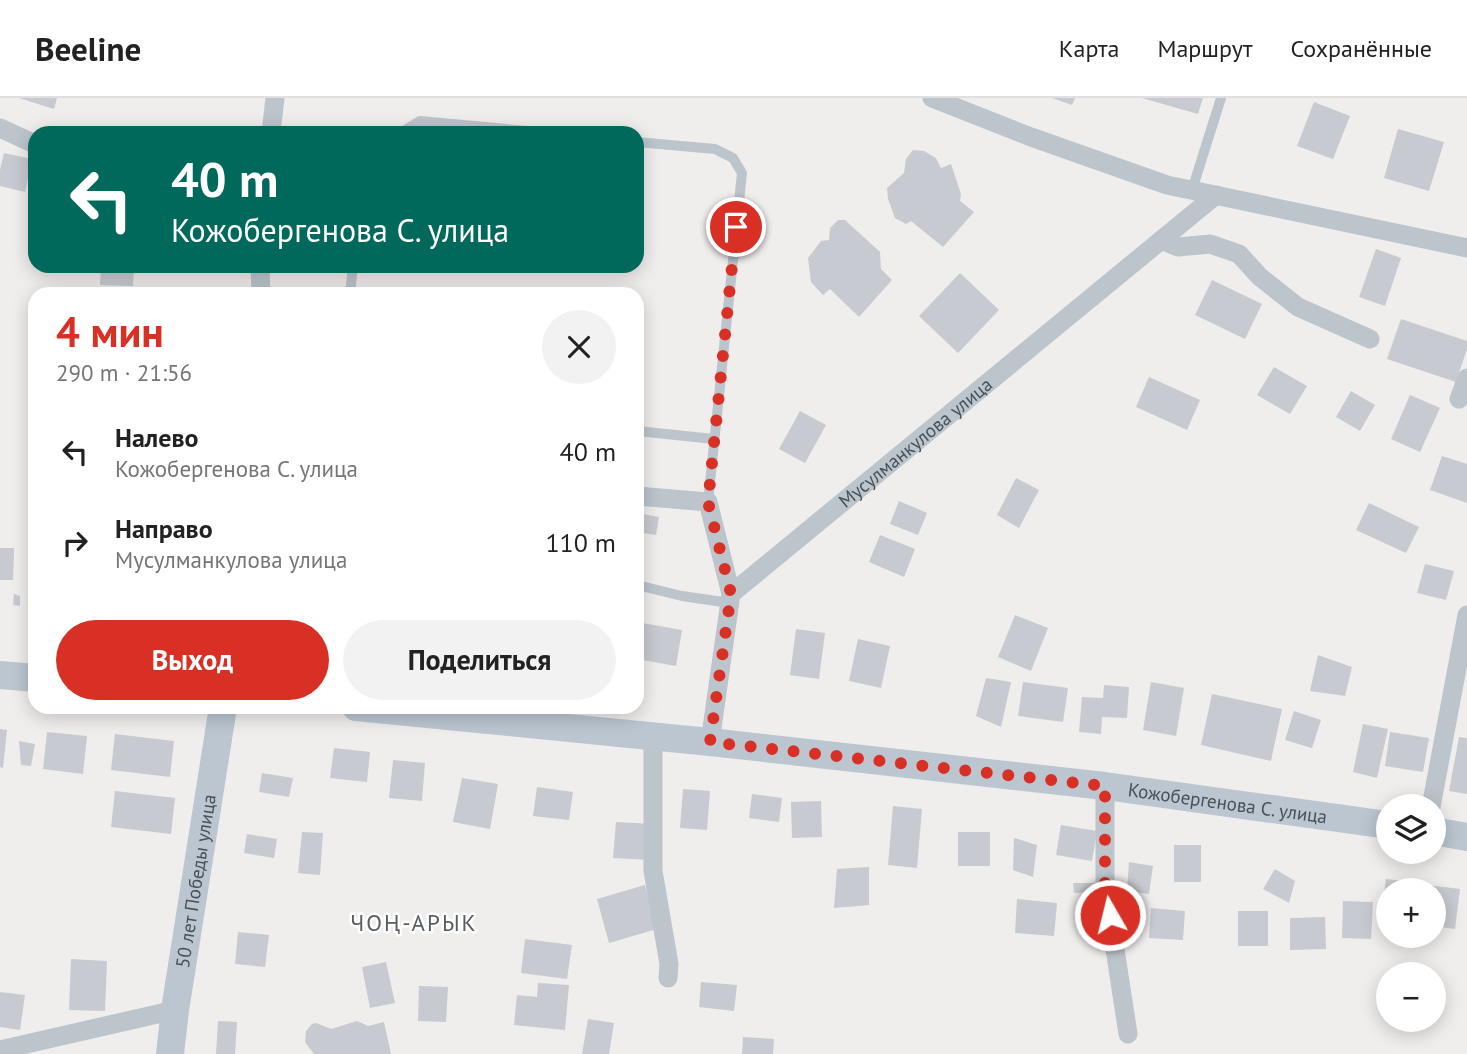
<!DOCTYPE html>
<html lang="ru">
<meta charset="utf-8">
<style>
:root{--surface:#fff;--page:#f2f2f2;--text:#222;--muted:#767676;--line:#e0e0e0;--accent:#d93025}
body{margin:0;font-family:"PT Sans",sans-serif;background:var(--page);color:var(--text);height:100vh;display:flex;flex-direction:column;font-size:26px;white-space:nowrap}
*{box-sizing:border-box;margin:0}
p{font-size:23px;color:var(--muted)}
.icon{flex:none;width:38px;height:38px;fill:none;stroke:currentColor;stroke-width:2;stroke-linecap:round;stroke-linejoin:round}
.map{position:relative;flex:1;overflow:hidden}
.panel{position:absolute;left:28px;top:189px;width:616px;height:427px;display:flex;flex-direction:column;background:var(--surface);border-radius:21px;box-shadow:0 4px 18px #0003}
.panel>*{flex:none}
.top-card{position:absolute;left:28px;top:28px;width:616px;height:147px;border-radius:21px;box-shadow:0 4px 18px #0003;background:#00695c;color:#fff;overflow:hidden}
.controls{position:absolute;left:1376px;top:696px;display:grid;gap:14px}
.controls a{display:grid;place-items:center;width:70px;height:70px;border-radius:50%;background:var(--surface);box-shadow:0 4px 18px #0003;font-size:35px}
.pin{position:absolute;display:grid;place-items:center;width:60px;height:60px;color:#fff;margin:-30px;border:4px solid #fff;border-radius:50%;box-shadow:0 2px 7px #0007}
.me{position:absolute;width:77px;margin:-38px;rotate:352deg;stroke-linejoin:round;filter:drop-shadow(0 0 5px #0008)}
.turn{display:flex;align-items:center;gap:24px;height:147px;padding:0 28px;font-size:32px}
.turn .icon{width:91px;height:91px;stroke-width:2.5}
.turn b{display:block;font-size:49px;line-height:60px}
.round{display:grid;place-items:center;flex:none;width:74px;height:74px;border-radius:37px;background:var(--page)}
.summary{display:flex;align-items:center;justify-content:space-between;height:119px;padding:0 28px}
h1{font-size:42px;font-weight:700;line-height:52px;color:var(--accent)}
.action{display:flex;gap:14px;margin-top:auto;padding:14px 28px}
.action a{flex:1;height:80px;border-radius:42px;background:var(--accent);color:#fff;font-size:28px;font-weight:700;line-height:80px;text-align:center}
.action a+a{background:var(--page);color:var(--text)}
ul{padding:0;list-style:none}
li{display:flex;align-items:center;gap:21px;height:91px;padding:0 28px}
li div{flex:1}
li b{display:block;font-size:26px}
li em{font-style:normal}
header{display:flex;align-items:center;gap:42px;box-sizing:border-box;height:98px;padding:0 35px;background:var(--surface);border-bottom:2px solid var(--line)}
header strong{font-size:33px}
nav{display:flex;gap:38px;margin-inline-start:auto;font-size:24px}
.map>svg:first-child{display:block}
.building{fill:#c7cad0}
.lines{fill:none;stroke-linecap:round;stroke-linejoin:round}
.lane{stroke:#bcc5cc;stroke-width:10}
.street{stroke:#bcc5cc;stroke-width:19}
.secondary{stroke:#bbc6d1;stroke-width:28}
.route{stroke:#d93025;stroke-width:12;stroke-dasharray:0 21.6}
.labels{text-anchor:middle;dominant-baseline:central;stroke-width:5;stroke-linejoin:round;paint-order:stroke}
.street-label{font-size:19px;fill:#46515a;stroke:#fff}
.quarter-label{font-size:23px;letter-spacing:2px;fill:#5a5e62;stroke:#fff}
</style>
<header>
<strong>Beeline</strong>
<nav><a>Карта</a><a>Маршрут</a><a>Сохранённые</a></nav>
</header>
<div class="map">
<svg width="1467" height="956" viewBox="0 0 1467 956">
<rect width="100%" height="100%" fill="#f0eded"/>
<g class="building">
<polygon points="19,0 57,0 54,11"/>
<polygon points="1052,0 1075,0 1072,7"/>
<polygon points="1142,0 1203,0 1198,16"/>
<polygon points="1314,4 1350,18 1333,61 1297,48"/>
<polygon points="1398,31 1444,44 1429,93 1384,80"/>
<polygon points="913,52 924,53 936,60 941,70 951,66 961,96 960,103 974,114 943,149 911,123 906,126 895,120 888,101 887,90 904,75 906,61"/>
<polygon points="4,55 32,61 25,94 0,88 0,72"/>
<polygon points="838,122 845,122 880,154 881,171 892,182 859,219 830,191 823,197 811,184 808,160 821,143 829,142 830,130"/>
<polygon points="1376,151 1401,160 1385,208 1359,199"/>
<polygon points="101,168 134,168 133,188 100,187"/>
<polygon points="960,175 999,212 958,255 919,218"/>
<polygon points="1212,182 1262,206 1245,241 1195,217"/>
<polygon points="1401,221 1467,243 1467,251 1456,284 1387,261"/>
<polygon points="1274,269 1307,288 1290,316 1257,297"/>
<polygon points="1149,279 1200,302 1187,332 1136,309"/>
<polygon points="1351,293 1375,307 1360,333 1336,319"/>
<polygon points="1410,297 1440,310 1420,354 1391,341"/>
<polygon points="800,313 826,327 805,365 779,351"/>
<polygon points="1442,358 1467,366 1467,405 1430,392"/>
<polygon points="1016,380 1039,392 1019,430 997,417"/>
<polygon points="899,403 927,415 918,437 890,426"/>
<polygon points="1369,405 1419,429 1406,455 1356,432"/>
<polygon points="637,415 659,419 656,437 637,434"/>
<polygon points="880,437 915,451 904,479 869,464"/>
<polygon points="0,450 14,450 13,482 0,482"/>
<polygon points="1425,466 1454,473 1446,502 1417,495"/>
<polygon points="29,471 35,472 35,502 29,502"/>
<polygon points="14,496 20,498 20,508 13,507"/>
<polygon points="1015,517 1048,530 1031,573 998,559"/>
<polygon points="637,524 682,532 676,568 637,561"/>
<polygon points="796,531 825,535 819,581 790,577"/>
<polygon points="858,541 890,548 881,590 849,583"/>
<polygon points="1318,557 1352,569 1345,598 1310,593"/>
<polygon points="986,580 1011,584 1001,629 976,618"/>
<polygon points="1023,584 1068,590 1063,624 1018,618"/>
<polygon points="1151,584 1184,590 1176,638 1143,632"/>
<polygon points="1104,587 1129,589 1127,620 1102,619 1101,636 1079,634 1082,599 1103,600"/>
<polygon points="1212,596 1282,611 1271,663 1201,647"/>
<polygon points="1294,613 1321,622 1312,650 1285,642"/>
<polygon points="1363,626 1388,631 1377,680 1353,674"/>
<polygon points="0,631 7,632 3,670 0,669"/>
<polygon points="47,634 87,638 83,676 43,671"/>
<polygon points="1390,634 1429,640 1423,674 1385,668"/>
<polygon points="115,636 174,643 170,679 111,672"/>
<polygon points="1459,639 1467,640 1467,696 1449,693"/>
<polygon points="19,643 35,646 31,668 21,667"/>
<polygon points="334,650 370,654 367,684 330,680"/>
<polygon points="393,662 425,665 422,703 389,700"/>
<polygon points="262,675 293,680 289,699 259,694"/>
<polygon points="462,680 498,686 490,731 453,724"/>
<polygon points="537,689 573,694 569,722 533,718"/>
<polygon points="683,691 710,693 707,732 680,730"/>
<polygon points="115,693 175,700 171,736 111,729"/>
<polygon points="752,696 782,700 779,724 749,720"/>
<polygon points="821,703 822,739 792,740 791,704"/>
<polygon points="893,708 922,711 917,770 888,767"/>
<polygon points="616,724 653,726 651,762 613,760"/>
<polygon points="1061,727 1097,733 1092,763 1056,757"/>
<polygon points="302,734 323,735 320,777 298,775"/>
<rect x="958" y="734" width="32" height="34"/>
<polygon points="247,736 277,741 274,760 244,755"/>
<polygon points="1014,740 1037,747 1033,779 1013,772"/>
<rect x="1174" y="747" width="27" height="37"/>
<polygon points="1129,764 1153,768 1149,796 1127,793"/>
<polygon points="869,769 869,807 834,810 837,771"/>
<polygon points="1275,771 1295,783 1289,805 1263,791"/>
<polygon points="1386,781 1415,784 1414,793 1388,793 1388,824 1380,823"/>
<polygon points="1073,785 1098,785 1099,794 1074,795"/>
<polygon points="645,787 657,831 609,845 597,801"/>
<polygon points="1428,787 1460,791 1455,831 1433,828 1433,793 1428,793"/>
<polygon points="1017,801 1057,805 1054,838 1015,835"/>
<polygon points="1343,803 1373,804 1371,841 1342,840"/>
<polygon points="1151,810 1185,813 1183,842 1149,840"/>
<rect x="1238" y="813" width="30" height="35"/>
<polygon points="1325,819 1326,851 1290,852 1290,820"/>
<polygon points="238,834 269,837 265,869 235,866"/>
<polygon points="525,841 572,847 567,881 521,875"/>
<polygon points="71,861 107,863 105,913 69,912"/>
<polygon points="386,864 395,905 370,910 362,869"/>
<polygon points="701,884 737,887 734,913 699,909"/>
<polygon points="538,885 569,887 565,932 514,927 517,897 537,899"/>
<polygon points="419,888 448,889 446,924 418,923"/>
<polygon points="0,894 25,897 20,932 0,929"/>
<polygon points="588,921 614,925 609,956 582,956"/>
<polygon points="218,923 237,924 235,956 216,956"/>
<polygon points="357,923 368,928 384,924 391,956 314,956 305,944 306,933 312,926 316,925 331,931"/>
<polygon points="743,939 774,941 773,956 742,956"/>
</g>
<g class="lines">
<g class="lane">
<polyline points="400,35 420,23 549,35"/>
<polyline points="637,44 715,51 733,60 742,75 708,404"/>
<polyline points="1192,92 1221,0"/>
<polyline points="350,196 353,168"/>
<polyline points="637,333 714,341"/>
<polyline points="637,487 682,498 730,505"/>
</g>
<g class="street">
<polyline points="932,0 1031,39 1167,87 1467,150"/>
<polyline points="0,30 35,46"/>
<polyline points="271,35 275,0"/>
<polyline points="1161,142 1178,149 1210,146 1239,156 1260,179 1298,209 1370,241"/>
<polyline points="260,168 261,196"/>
<polyline points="1459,301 1467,280"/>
<polyline points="637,398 708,404 731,496"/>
<polyline points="653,639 653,773 669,866 668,880"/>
<path id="s1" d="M710,644L731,496L1216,97"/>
<polyline points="1105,688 1105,786 1128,936"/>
<polyline points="1431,709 1467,517"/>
<polyline points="0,952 175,912"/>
</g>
<g class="secondary">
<polyline points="0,577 35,580"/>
<path id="s2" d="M356,609L710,644L1105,688L1388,727"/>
<polyline points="1433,733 1467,739"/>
<path id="s3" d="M170,956L175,912L223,609"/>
</g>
</g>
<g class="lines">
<polyline class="route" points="736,129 708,404 731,496 710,644 1105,688 1105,786 1110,817"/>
</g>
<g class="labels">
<g class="street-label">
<text stroke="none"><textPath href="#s1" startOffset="388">Мусулманкулова улица</textPath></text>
<text stroke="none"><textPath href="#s2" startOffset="877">Кожобергенова С. улица</textPath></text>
<text stroke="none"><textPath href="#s3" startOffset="175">50 лет Победы улица</textPath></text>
</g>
<g class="quarter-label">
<text x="414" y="824">ЧОҢ-АРЫК</text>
</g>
</g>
</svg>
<div class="controls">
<a><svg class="icon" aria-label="layers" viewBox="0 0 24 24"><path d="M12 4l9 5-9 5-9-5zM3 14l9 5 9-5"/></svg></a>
<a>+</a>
<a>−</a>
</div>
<div class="pin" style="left:736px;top:129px;background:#d93025"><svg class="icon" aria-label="arrive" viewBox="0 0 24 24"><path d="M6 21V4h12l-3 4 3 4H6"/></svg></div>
<svg class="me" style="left:1110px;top:817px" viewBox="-20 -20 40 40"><circle r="17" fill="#d93025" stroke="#fff" stroke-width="3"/><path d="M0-11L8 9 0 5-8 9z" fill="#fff"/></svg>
<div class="top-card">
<div class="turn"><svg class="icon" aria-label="left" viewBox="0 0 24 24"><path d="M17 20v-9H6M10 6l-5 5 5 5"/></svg><div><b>40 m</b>Кожобергенова С. улица</div></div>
</div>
<section class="panel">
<div class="summary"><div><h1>4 мин</h1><p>290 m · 21:56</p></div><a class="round"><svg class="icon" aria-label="close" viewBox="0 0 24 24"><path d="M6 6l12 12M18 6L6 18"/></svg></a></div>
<ul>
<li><svg class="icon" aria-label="left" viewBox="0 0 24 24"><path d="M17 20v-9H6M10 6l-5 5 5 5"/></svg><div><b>Налево</b><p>Кожобергенова С. улица</p></div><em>40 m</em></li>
<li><svg class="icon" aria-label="right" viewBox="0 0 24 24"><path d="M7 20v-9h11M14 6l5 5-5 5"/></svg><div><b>Направо</b><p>Мусулманкулова улица</p></div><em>110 m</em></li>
</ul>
<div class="action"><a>Выход</a><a>Поделиться</a></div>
</section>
</div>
